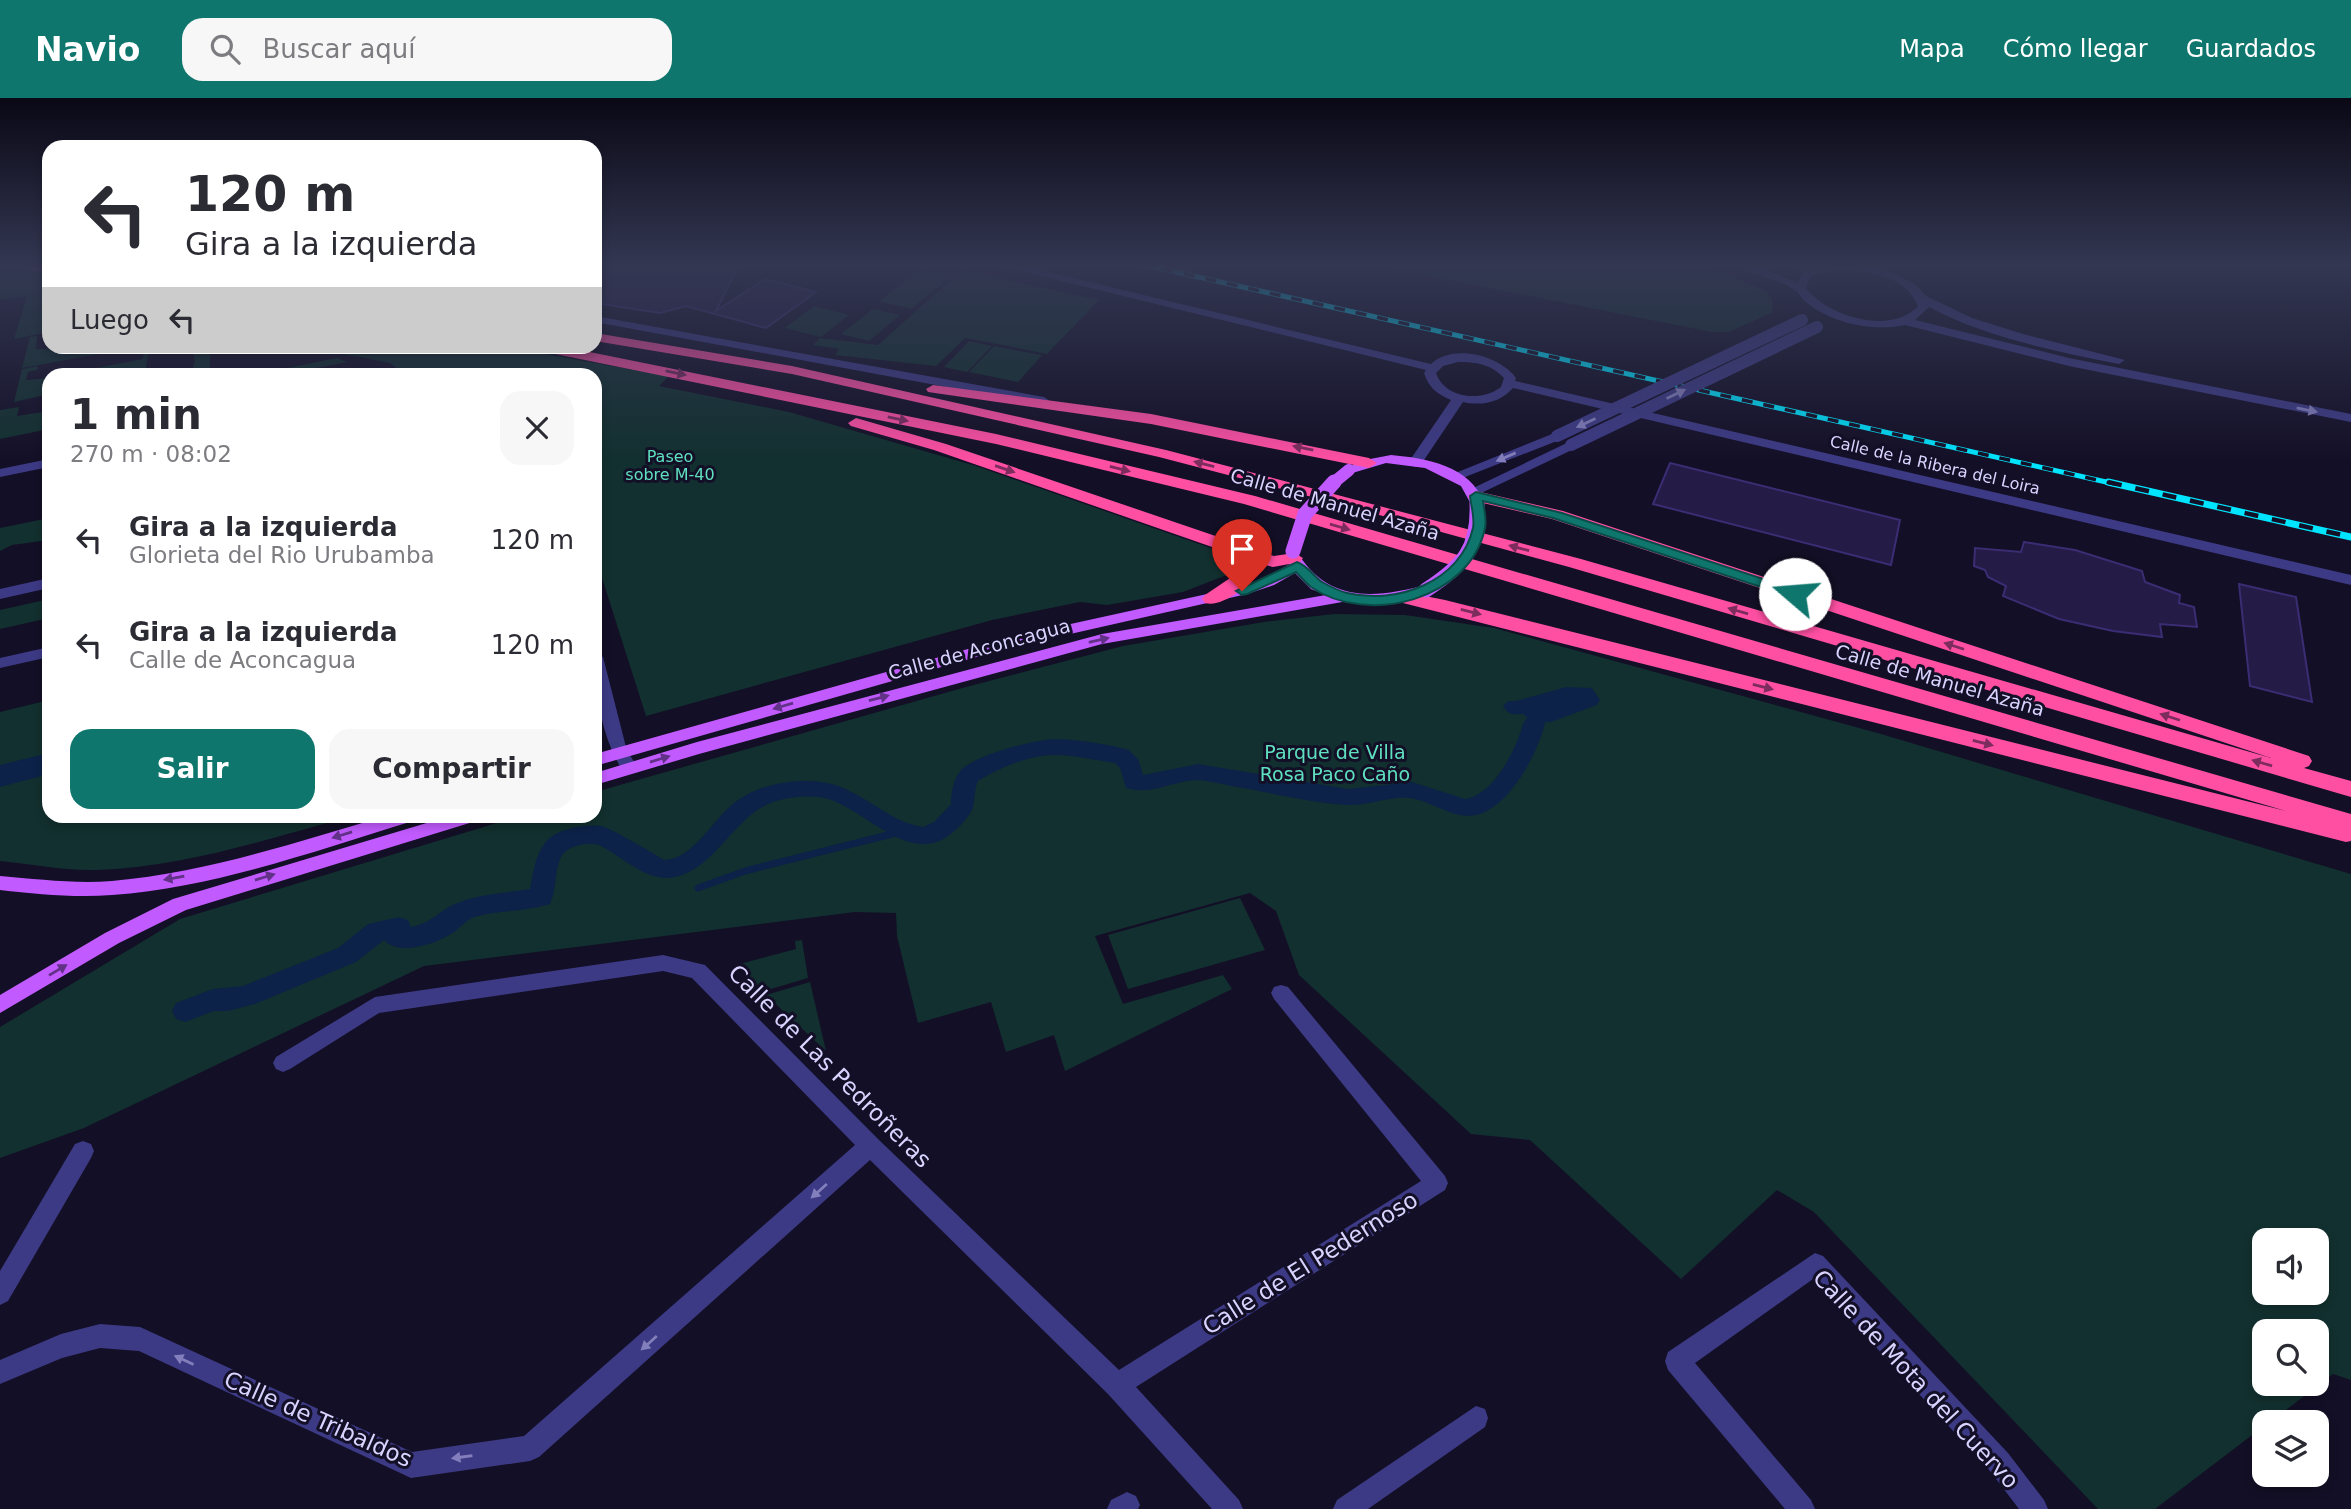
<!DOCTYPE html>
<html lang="es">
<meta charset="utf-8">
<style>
:root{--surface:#fff;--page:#f7f7f7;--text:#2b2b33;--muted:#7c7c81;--accent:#0f766e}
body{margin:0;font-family:"DejaVu Sans",sans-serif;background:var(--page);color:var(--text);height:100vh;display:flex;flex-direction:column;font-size:26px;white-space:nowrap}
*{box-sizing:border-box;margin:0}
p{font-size:23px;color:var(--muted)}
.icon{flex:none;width:38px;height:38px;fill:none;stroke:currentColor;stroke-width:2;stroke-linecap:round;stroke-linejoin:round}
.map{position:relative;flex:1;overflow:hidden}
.panel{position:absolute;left:42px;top:270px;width:560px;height:455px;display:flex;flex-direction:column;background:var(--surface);border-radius:21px;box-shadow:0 4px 10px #0003}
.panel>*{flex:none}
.banner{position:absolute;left:42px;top:42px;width:560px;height:214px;border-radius:21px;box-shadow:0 4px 10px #0003;background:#fff;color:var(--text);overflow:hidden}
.tools{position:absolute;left:2252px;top:1130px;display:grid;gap:14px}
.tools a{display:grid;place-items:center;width:77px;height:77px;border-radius:14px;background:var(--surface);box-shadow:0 4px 10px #0003;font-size:35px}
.pin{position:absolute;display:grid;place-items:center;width:60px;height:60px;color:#fff;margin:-72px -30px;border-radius:50% 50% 50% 0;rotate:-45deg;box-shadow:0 0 7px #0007}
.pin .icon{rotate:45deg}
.me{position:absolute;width:77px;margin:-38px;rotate:288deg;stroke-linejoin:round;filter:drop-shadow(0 0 5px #0008)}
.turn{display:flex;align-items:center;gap:24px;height:147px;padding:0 28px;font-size:32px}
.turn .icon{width:91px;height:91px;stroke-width:2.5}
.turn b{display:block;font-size:49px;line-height:60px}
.then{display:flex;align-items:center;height:66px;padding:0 28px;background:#0003;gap:14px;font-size:26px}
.round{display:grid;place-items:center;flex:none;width:74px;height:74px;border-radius:21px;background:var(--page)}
.overview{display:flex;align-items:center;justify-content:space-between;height:119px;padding:0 28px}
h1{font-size:42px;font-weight:800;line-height:52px}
.action{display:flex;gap:14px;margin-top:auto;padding:14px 28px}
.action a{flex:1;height:80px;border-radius:21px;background:var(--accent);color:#fff;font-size:28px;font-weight:800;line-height:80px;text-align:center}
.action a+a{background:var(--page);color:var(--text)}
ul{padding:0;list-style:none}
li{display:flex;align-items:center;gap:21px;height:105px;padding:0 28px}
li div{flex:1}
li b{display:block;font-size:26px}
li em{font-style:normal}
header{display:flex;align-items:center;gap:42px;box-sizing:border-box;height:98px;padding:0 35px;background:var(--accent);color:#fff}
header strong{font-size:33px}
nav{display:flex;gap:38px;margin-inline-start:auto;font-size:24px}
.search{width:490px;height:63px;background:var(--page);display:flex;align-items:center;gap:18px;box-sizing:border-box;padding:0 24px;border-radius:21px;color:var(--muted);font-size:26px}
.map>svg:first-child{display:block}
.green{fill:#12302f;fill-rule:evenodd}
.water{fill:#0c2248}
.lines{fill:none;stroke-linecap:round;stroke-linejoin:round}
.stream{stroke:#0c2248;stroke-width:7}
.canal{fill:#0c2248;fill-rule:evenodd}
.building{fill:#241b47;stroke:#3b2d73;stroke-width:2}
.minor{fill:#3d3a85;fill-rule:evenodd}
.major{fill:#c25bff;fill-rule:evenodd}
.highway{fill:#ff4fa3;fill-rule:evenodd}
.rail-far1-casing{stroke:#00e5ff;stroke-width:5}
.rail-casing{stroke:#00e5ff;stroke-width:7}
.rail-far1{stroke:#130f26;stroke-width:3.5;stroke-dasharray:11;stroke-linecap:butt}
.rail{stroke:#130f26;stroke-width:4.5;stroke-dasharray:14;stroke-linecap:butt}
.minor-bridge{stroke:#3d3a85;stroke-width:12}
.major-bridge-far1{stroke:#c25bff;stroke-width:12}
.major-bridge{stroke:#c25bff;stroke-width:15}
.oneway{fill:#7d2c5e}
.oneway2{fill:#837fbc}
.oneway3{fill:#623188}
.route{fill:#0f766e;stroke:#0a4d48;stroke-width:2}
.labels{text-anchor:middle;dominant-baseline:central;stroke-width:6;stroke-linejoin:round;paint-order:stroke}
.far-park-label{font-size:16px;fill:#5fe0c0;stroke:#130f26}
.far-street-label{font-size:16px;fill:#d9d4ff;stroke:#130f26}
.street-label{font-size:19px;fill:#d9d4ff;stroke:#130f26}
.park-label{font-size:19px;fill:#5fe0c0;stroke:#130f26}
.near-street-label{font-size:23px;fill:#d9d4ff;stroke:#130f26}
</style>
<header>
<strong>Navio</strong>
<div class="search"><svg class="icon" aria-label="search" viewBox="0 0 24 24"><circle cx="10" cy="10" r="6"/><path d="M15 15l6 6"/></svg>Buscar aquí</div>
<nav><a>Mapa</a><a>Cómo llegar</a><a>Guardados</a></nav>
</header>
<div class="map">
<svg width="2351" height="1411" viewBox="0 0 2351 1411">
<rect width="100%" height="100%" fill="#130f26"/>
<g class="green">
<polygon points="0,166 49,171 49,234 14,241 27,198 0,202"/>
<polygon points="1699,166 1766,193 1772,202 1773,214 1729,234 1712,234 1368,166"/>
<polygon points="921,171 952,178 911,211 879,203"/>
<polygon points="962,172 1099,202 1047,256 965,240 936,268 835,257 839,251 813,247 820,240 878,247"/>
<polygon points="814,208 849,217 821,239 785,230"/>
<polygon points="873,211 900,217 869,243 841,236"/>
<polygon points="37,238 36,251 137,249 22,270 30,239"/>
<polygon points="969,243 992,248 967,274 944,269"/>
<polygon points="994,248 1042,257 1018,284 969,274"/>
<polygon points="149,249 145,276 65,276 143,261 144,252 129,255 129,251"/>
<polygon points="196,249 210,249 210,276 191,276 195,264 193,254"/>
<polygon points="308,249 503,249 669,278 659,288 789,314 976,368 1219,453 1237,473 1183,494 1107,507 1080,504 992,522 646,618 595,458 595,276 526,276 482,270 444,276 404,276 390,265"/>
<polygon points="337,260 347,264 286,276 258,276"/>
<polygon points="38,268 37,272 28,274 26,282 49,280 49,296 14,304 22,271"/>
<polygon points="19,309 17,318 49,313 49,331 0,341 0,312"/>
<polygon points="49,420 49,442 12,447 0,453 0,430"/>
<polygon points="49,501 49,520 0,531 0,512"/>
<path d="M1334,516L1405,517L1494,530L1881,636L2351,776V1282L2333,1276L2269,1325H2264V1328L2155,1411H2098L1814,1114L1777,1092L1681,1181L1530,1042L1471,1036L1299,877L1276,813L1250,795L1095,838L1123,906L1223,877L1232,891L1065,973L1054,937L1006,954L991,904L918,925L897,838L896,815L855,814L424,868L84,1030L0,1060V929L180,821L520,718H595V694L966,589L1123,548L1264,524ZM2264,1143H2317V1195H2264ZM2264,1234H2317V1286H2264Z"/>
<path d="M49,602V718H352C268,741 183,769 96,772C65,773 31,766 0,763V614Z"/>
<polygon points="1240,800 1265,852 1128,891 1108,837"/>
<polygon points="802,842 808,880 764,893 736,867 796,851 795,843"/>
<polygon points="810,884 826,953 766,897"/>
</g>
<g class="water">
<path d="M1566,589L1592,590L1600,602L1597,607L1551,624L1534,626L1523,616C1513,617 1508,617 1503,608L1508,603H1516Z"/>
<polygon points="49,655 49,676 0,689 0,667"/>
</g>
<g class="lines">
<polyline class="stream" points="698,790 745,773 900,734"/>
<path class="canal" d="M1534,618L1542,621L1545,626C1537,655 1515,698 1487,713C1460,728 1436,704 1410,700C1390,698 1367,708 1347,707C1308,705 1269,694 1231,688C1221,686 1210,683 1199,682C1174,682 1152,698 1126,690L1120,670L1115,665C1095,662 1074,657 1055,657C1029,657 999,670 978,683C973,693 976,706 971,714C924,781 885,726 834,703C818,696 793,698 776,703C734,716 719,768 676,779C648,786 622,758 599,747C588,743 566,748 561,759C554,774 557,791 550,806C525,814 499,812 475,819C466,822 460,830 453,835C434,847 398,858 384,842L356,864L255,906L228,913H214L185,924L176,921L172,913L176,905L213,891L243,888L338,850L368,826L399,819L408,822L411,829C432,825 437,814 455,806C478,796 506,795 530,791C533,775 535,758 545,745C555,731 585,726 601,728C611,730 653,755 664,762C695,761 714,718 738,702C757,688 786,682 810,683C859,684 882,723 923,729L934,724L951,706C951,695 953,680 962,671C978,657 1032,642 1054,641C1077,641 1107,646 1129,652L1138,661L1143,677L1198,666L1348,691L1412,684L1465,701C1494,697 1516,651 1523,626L1526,621Z"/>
</g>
<g class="building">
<polygon points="595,166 739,166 716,213 765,181 816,194 766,230 686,208 660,215 595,205"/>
<polygon points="1670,365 1900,422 1891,467 1653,406"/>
<polygon points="2024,444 2075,452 2142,473 2145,484 2180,497 2179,505 2194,509 2197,529 2160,526 2162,539 2113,533 2059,521 2003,498 2006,488 1988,479 1985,472 1974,468 1975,450 2021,454"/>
<polygon points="2239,486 2296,499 2312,604 2250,588"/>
</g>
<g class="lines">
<g class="minor">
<path d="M993,166H1014L1431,266C1454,245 1500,258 1516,280L1515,283L2351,477V487L1513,290C1500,305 1481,308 1463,304L1420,368L1415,369L1408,365L1451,302C1437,296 1429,290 1424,275L1426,272ZM1458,264C1476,264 1491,266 1504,280L1501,289C1482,304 1445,301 1436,275L1443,268Z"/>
<path d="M1737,166H1753L1797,185L1803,174L1808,172L1786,166H1849L1890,174L1915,186L1926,198L1972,220L2023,236L2125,262L2119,266C2055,253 1987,240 1929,209L1915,222L2069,260L2351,316V324L2069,268L1905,227C1873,234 1832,225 1807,205C1802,202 1800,196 1796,193C1780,180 1754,179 1737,166ZM1832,172C1863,173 1905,175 1918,208C1891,238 1827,218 1806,190L1811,178Z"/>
<polygon points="595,218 1044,299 1050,303 1044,307 595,224"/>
<polygon points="1557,334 1562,335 1562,341 1460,381 1455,382 1448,378"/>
<polygon points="1571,343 1578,347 1576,350 1479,396 1469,396 1467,393"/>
<polygon points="49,361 49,369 0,379 0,371"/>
<polygon points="49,480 49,490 0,501 0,491"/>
<polygon points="49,549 49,559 0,570 0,560"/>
<path d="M595,554L603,559L627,653L639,671L636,675H624C601,639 595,596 595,554Z"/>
<polygon points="663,857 705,867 878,1041 1119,1272 1421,1083 1274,901 1271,895 1274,889 1281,887 1288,889 1445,1078 1448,1085 1445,1092 1136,1289 1239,1402 1243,1411 1212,1411 1108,1296 870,1062 539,1359 530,1363 411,1380 139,1253 100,1250 62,1260 0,1286 0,1262 61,1236 100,1226 140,1229 412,1354 524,1338 855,1047 692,880 663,873 379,915 290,971 283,974 276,971 273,965 276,959 375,899"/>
<polygon points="83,1043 91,1046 94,1053 91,1060 8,1203 0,1207 0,1173 75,1046"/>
<polygon points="1815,1155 1823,1158 2008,1355 2044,1402 2048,1411 2019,1411 1990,1373 1813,1181 1695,1265 1811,1402 1815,1411 1785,1411 1668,1272 1665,1263 1668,1254"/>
<polygon points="1476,1308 1485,1311 1488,1320 1485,1329 1368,1411 1333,1411 1337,1402"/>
<polygon points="1127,1394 1136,1398 1140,1407 1138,1411 1107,1411 1111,1402"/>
</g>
<g class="major">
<path d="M1391,357C1426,360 1471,368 1484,405L1477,409L1472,408L1461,388L1425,370L1386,365L1349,376L1342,372L1365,362Z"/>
<path d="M1294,456L1299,457C1330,505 1376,500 1426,487L1433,492L1431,495L1391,504L1348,503L1102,546L699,656L595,687V675L697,644L1102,536L1326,497L1311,491L1295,475L1274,487L1247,496L1008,550L595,668V656L1007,540L1239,489L1264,481L1290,466L1287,460Z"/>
<path d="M386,718H416L413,723C315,753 216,789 112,797C75,800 37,796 0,792V778C37,781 75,786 112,783C206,775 296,744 386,718Z"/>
<polygon points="450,718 479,718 476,723 186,812 119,845 0,915 0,897 105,835 173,801"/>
</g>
<g class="highway">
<polygon points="6,166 49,168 49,176"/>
<polygon points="595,235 792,268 1166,352 1581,461 2271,660 1552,421 1470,402 1468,398 1476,393 1563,413 2309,658 2312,663 2309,668 2304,670 2351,683 2351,699 1569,469 1350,409 1159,359 792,276 595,243"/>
<polygon points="529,248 560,248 996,336 1255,398 2351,716 2351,743 2346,744 1399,504 1396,500 1405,494 1445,502 2286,713 1244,406 996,346 536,252"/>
<polygon points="933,287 1151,316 1369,360 1377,365 1369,370 1151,326 928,294 926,291"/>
<path d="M856,320L946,346L1274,458L1294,455L1303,460L1300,464L1273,469L1258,465L1260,473C1249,487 1223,510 1205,505L1202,501L1205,497L1242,472L1235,457L934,352L851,328L848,325Z"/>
</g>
<defs>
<polyline id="rail-far1" points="1141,166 2115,386"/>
<polyline id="rail" points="2108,384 2351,439"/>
</defs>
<use href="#rail-far1" class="rail-far1-casing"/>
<use href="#rail" class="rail-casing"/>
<use href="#rail-far1" class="rail-far1"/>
<use href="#rail" class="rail"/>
<g class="minor-bridge">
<polyline points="1557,338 1802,222"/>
<polyline points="1571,347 1817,229"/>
</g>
<polyline class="major-bridge-far1" points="1332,386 1349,372"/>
<g class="major-bridge">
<polyline points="1293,453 1305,416 1334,384"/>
<path d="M1426,492C1463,468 1479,451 1477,405"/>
</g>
</g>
<defs><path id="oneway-solid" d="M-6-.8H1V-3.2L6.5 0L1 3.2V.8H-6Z" transform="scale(1.75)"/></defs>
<g class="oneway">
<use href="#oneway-solid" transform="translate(676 275) rotate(11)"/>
<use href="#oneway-solid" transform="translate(898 321) rotate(12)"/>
<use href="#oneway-solid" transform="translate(1303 350) rotate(-169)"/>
<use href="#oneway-solid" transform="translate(1204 366) rotate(-166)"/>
<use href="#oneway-solid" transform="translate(1005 371) rotate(19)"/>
<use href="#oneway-solid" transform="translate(1120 371) rotate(14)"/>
<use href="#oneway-solid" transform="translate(1340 429) rotate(16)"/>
<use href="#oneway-solid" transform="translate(1519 450) rotate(-165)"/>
<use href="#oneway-solid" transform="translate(1738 513) rotate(-164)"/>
<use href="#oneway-solid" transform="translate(1471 514) rotate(14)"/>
<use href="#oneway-solid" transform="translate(1954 548) rotate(-162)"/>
<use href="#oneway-solid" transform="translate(1763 589) rotate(14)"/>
<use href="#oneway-solid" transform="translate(2170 619) rotate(-162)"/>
<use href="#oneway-solid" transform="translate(1983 645) rotate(14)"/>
<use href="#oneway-solid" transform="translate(2262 665) rotate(-164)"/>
</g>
<g class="oneway2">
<use href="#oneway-solid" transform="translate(1676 296) rotate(-26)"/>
<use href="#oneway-solid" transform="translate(2307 312) rotate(11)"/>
<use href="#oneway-solid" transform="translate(1586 325) rotate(155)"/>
<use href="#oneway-solid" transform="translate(1506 359) rotate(157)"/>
<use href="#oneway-solid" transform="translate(819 1093) rotate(138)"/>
<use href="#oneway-solid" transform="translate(649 1245) rotate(138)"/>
<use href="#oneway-solid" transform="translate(184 1262) rotate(-155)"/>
<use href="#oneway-solid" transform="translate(462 1359) rotate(172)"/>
</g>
<g class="oneway3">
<use href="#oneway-solid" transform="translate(1099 542) rotate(-13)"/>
<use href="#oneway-solid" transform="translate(879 600) rotate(-15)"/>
<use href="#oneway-solid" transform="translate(783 608) rotate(164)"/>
<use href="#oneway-solid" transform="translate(660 661) rotate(-17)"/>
<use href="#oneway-solid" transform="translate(342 737) rotate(163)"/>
<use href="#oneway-solid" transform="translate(265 779) rotate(-17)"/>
<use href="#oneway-solid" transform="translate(174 780) rotate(170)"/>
<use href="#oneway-solid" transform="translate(58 872) rotate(-31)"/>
</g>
<linearGradient id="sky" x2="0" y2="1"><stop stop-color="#0a0815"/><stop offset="0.46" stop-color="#333752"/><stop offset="1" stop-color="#333752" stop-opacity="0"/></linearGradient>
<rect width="2351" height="364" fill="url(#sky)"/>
<path class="route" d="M1476,394L1562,415L1800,493L1802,496L1795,500L1791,499L1553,420L1483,403C1484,411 1487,422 1485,430C1470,502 1368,528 1311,489C1306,485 1301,479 1296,474L1247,496L1242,497L1236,493L1297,464C1308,468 1313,478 1322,484C1329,488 1339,493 1347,495C1396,507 1461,484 1473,430C1475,420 1471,408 1470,398Z"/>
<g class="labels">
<g class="far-park-label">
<text x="670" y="358">Paseo<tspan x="670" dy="18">sobre M-40</tspan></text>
</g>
<g class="far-street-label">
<text transform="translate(1935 367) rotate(13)">Calle de la Ribera del Loira</text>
</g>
<g class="street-label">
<text transform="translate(1335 406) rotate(16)">Calle de Manuel Azaña</text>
<text transform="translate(979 551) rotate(-15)">Calle de Aconcagua</text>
<text transform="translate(1940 582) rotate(16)">Calle de Manuel Azaña</text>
</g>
<g class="park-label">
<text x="1335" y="654">Parque de Villa<tspan x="1335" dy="22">Rosa Paco Caño</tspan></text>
</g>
<g class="near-street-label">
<text transform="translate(830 968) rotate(45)">Calle de Las Pedroñeras</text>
<text transform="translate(1310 1165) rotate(-32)">Calle de El Pedernoso</text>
<text transform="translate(1916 1281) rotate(47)">Calle de Mota del Cuervo</text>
<text transform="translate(318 1321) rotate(24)">Calle de Tribaldos</text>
</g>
</g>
</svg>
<div class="tools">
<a><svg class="icon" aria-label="sound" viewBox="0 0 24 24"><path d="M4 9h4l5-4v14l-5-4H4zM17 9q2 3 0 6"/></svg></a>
<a><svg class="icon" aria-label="search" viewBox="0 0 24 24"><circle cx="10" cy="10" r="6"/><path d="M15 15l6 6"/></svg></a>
<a><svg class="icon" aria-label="layers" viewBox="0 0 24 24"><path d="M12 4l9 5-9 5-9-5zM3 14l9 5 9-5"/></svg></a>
</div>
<div class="pin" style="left:1242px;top:493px;background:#d93025"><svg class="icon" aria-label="arrive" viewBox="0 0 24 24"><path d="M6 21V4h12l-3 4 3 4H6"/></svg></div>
<svg class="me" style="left:1795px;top:496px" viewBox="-20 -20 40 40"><circle r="19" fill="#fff"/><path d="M0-13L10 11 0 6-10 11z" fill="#0f766e"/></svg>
<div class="banner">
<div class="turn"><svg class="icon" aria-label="left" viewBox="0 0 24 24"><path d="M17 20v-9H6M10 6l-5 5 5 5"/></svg><div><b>120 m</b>Gira a la izquierda</div></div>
<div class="then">Luego<svg class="icon" aria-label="left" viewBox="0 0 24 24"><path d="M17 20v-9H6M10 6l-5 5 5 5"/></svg></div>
</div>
<section class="panel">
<div class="overview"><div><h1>1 min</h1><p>270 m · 08:02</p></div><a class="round"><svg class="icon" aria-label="close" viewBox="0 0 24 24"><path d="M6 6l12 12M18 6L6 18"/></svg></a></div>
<ul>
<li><svg class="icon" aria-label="left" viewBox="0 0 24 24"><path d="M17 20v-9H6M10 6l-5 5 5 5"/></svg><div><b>Gira a la izquierda</b><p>Glorieta del Rio Urubamba</p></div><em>120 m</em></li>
<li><svg class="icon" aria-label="left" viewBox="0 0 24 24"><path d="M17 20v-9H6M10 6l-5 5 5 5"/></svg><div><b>Gira a la izquierda</b><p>Calle de Aconcagua</p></div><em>120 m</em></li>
</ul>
<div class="action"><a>Salir</a><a>Compartir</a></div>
</section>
</div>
